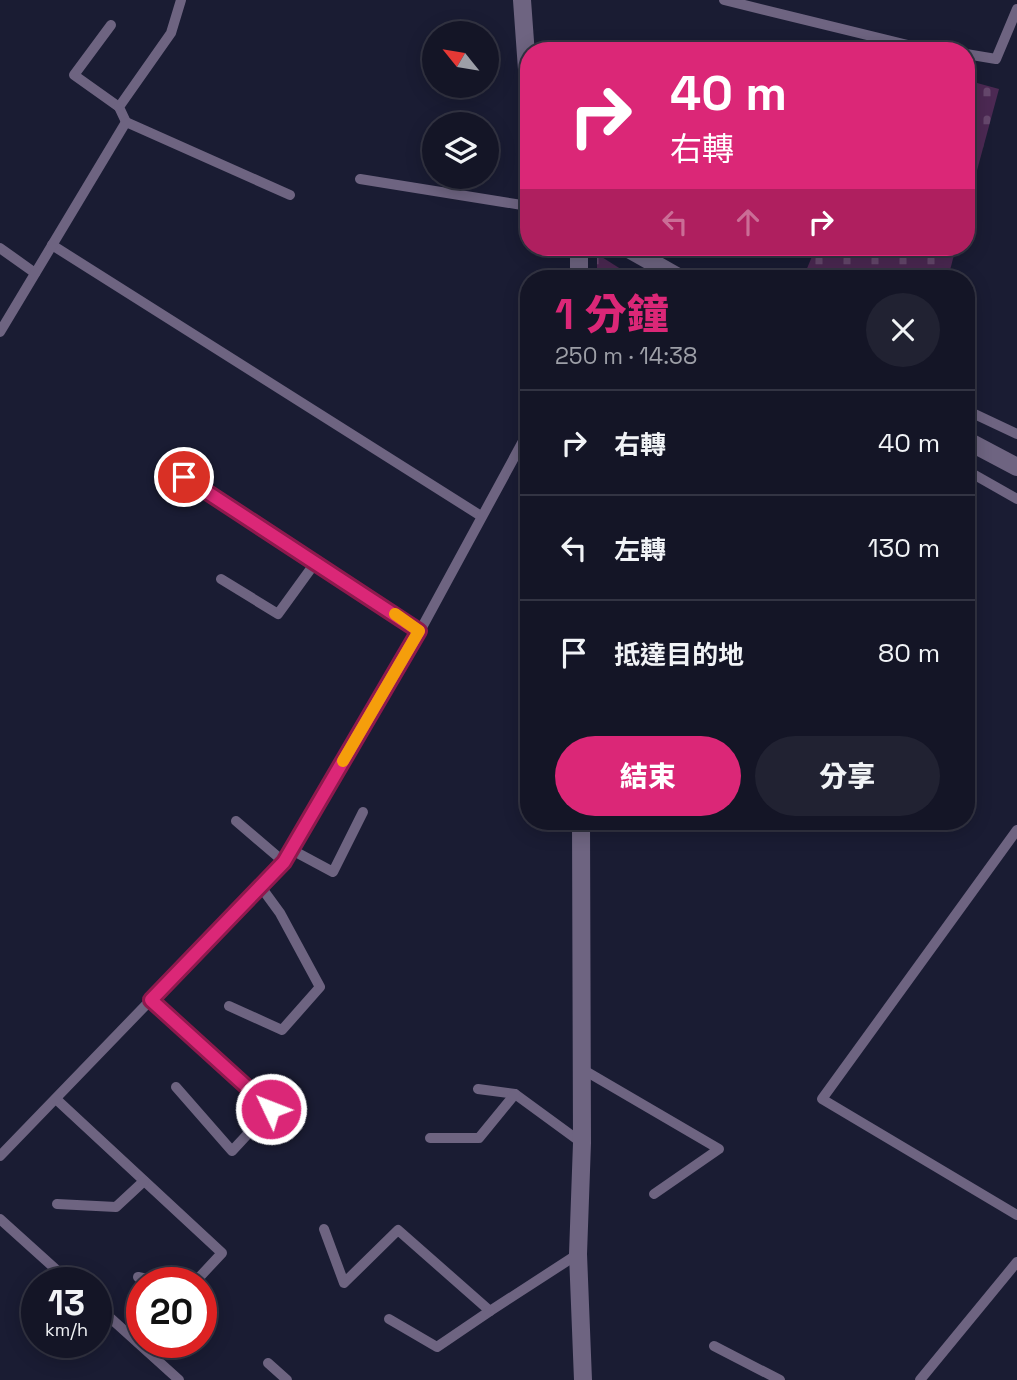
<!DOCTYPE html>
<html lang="zh-TW">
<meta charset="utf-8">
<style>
:root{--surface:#141526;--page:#212232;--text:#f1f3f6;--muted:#9d9fa7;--line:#333443;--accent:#db2777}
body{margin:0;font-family:"Space Grotesk","Noto Sans TC",sans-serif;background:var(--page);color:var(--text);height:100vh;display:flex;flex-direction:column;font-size:26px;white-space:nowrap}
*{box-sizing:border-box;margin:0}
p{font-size:23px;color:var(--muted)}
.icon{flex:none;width:38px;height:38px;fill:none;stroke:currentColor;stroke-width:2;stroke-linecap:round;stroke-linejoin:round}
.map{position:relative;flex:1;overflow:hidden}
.sheet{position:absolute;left:520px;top:270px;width:455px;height:560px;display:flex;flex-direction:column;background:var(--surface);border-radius:28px;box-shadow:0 4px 18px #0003,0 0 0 2px var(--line)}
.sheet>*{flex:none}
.banner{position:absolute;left:520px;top:42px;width:455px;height:214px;border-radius:28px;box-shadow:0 4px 18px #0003,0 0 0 2px var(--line);background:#db2777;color:#fff;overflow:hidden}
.needle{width:46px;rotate:300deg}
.buttons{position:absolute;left:422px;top:21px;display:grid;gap:14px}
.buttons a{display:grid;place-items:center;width:77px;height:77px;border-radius:50%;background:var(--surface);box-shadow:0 4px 18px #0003,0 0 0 2px var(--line);font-size:35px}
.speed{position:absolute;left:21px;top:1267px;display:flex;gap:14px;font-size:35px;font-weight:700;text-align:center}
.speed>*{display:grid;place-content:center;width:91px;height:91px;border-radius:50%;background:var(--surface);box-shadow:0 4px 18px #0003,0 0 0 2px var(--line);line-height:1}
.speed small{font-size:18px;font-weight:400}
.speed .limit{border:10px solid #d22;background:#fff;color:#111}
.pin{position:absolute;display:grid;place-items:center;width:60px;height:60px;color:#fff;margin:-30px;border:4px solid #fff;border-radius:50%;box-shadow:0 2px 7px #0007}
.me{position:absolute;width:77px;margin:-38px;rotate:313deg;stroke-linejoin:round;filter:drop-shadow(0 0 5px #0008)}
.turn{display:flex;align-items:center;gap:24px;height:147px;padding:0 35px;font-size:32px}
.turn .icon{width:91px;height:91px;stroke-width:2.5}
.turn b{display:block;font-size:49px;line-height:60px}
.lanes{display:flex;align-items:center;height:66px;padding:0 35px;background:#0003;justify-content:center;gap:35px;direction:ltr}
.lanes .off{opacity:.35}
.round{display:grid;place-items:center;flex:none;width:74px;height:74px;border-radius:37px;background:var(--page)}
.headline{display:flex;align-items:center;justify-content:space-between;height:119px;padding:0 35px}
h1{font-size:42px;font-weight:800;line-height:52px;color:var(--accent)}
.button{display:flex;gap:14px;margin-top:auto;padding:14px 35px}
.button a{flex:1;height:80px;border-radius:42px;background:var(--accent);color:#fff;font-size:28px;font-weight:800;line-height:80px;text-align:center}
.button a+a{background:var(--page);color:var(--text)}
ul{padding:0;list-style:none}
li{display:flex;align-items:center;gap:21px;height:105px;padding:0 35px;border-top:2px solid var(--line)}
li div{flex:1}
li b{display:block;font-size:26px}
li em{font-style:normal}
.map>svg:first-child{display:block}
.cemetery{fill:url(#cemetery-stones)}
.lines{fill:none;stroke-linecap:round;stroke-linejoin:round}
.service{stroke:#6e6481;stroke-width:10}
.minor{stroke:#6e6481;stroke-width:18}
.tertiary{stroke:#6e6481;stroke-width:18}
.route-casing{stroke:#8e194d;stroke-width:18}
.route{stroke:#db2777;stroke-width:12}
.slow{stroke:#f59e0b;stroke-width:12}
</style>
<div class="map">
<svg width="1017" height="1380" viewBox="0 0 1017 1380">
<defs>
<pattern id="cemetery-stones" width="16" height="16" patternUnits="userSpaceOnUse" patternTransform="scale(1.75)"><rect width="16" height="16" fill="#4c2953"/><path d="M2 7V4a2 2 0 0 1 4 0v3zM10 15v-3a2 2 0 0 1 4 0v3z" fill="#66486d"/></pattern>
</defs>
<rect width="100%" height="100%" fill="#1a1c33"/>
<g class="cemetery">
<polygon points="966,80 999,89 966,211"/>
<polygon points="816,247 956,247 948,278 803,278"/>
<polygon points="597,254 635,278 597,278"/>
</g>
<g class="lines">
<g class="service">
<polyline points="724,0 912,46 943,51"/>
<polyline points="111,25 74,75 119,107"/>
<polyline points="966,54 996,59 1017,9"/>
<polyline points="126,122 119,107 171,33 181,0"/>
<polyline points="360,179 528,206"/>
<polyline points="52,245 481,516"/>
<polyline points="0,248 35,273"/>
<polyline points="0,332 126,122 290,195"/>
<polyline points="966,410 1017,434"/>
<polyline points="966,470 1017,499"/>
<polyline points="184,477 420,631"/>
<polyline points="221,579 278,614 315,563"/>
<polyline points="236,821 284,862"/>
<polyline points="1017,830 822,1099 1017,1215"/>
<polyline points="292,850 333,872 363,812"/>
<polyline points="151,1000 294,1130"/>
<polyline points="229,1006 282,1030 320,987 280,913 261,887"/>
<polyline points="582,1069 719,1149 654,1194"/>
<polyline points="176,1087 232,1151 271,1109"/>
<polyline points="478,1089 515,1094 582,1143"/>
<polyline points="56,1099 222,1253 194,1283"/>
<polyline points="430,1138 479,1138 515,1094"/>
<polyline points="0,1156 284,862 420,631 528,432"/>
<polyline points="57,1204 116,1207 144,1181"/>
<polyline points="0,1219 71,1283"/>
<polyline points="324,1229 344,1283 398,1230 490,1311 578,1254"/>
<polyline points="138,1277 166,1283"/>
<polyline points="96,1305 179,1380"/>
<polyline points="389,1319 437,1347 490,1311"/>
<polyline points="714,1346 780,1380"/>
<polyline points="268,1363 287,1380"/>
<polyline points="920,1380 1017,1262"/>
</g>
<g class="minor">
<polyline points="579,247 579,278"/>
<polyline points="581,821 582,1143 578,1254 583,1380"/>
</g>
<g class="tertiary">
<polyline points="522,0 528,83"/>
<polyline points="625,247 680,278"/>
<polyline points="966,440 1017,467"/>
</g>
</g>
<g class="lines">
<defs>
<polyline id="route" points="184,477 419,631 284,862 151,1000 271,1109"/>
</defs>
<use href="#route" class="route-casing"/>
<use href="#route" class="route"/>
<polyline class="slow" points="343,761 419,631 395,614"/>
</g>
</svg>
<div class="buttons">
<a><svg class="needle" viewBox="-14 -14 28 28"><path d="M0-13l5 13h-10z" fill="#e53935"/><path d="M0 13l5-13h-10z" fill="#9d9fa7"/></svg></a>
<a><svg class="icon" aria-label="layers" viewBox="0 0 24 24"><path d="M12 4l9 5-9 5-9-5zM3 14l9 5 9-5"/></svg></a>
</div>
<div class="speed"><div>13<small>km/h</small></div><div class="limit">20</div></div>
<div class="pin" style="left:184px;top:477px;background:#d93025"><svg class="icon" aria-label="arrive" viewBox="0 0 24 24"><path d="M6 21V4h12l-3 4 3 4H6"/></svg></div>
<svg class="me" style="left:271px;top:1109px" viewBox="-20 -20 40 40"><circle r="17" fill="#db2777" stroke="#fff" stroke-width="3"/><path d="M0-11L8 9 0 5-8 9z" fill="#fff"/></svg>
<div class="banner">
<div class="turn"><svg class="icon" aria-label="right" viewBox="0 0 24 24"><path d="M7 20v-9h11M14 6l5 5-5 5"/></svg><div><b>40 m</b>右轉</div></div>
<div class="lanes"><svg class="icon off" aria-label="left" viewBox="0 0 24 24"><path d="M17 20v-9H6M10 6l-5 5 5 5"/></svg><svg class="icon off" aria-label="ahead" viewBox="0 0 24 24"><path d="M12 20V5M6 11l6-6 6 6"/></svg><svg class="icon" aria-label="right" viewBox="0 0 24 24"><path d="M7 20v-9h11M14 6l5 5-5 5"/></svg></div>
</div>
<section class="sheet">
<div class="headline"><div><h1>1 分鐘</h1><p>250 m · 14:38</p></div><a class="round"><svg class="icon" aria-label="close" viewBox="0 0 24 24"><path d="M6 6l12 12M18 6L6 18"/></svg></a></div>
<ul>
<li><svg class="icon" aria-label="right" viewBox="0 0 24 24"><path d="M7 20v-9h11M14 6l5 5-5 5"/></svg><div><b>右轉</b></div><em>40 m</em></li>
<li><svg class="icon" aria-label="left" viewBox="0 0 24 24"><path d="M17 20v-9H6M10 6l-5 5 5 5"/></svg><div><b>左轉</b></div><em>130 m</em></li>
<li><svg class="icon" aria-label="arrive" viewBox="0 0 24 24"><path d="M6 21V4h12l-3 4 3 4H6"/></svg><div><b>抵達目的地</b></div><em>80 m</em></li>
</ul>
<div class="button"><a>結束</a><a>分享</a></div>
</section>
</div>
